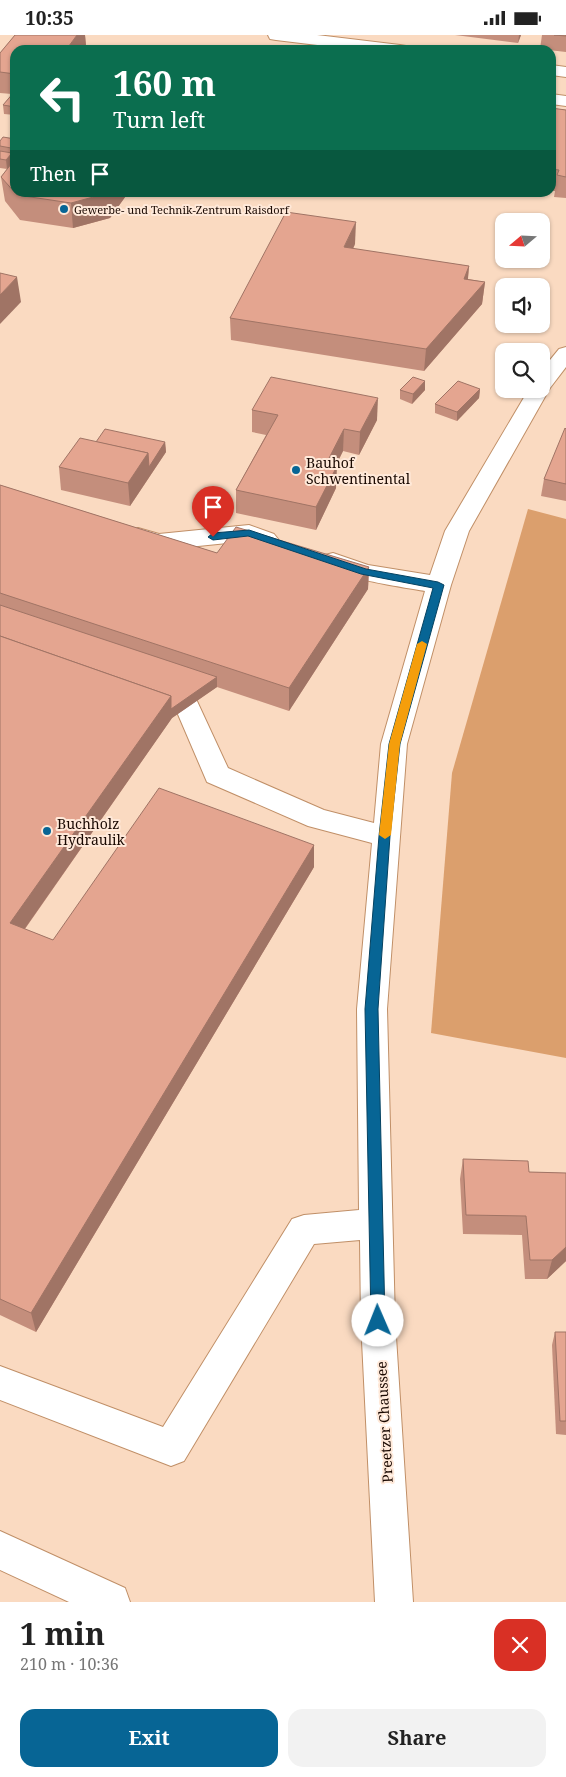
<!DOCTYPE html>
<meta charset="utf-8">
<style>
:root{--surface:#fff;--page:#f2f2f2;--text:#222;--muted:#767676;--accent:#076595}
body{margin:0;font-family:"Noto Serif",serif;background:var(--page);color:var(--text);height:100vh;display:flex;flex-direction:column;font-size:19px;white-space:nowrap}
*{box-sizing:border-box;margin:0}
p{font-size:16px;color:var(--muted)}
.icon{flex:none;width:28px;height:28px;fill:none;stroke:currentColor;stroke-width:2;stroke-linecap:round;stroke-linejoin:round}
.map{position:relative;height:1567px;overflow:hidden}
.panel{display:flex;flex-direction:column;background:var(--surface);flex:1}
.panel>*{flex:none}
.top-card{position:absolute;left:10px;top:10px;width:546px;height:152px;border-radius:15px;box-shadow:0 1px 4px #0004;background:#0b6e4f;color:#fff;overflow:hidden}
.needle{width:32px;rotate:251deg}
.buttons{position:absolute;left:495px;top:178px;display:grid;gap:10px}
.buttons a{display:grid;place-items:center;width:55px;height:55px;border-radius:10px;background:var(--surface);box-shadow:0 1px 4px #0004;font-size:25px}
.pin{position:absolute;display:grid;place-items:center;width:42px;height:42px;color:#fff;margin:-51px -21px;border-radius:50% 50% 50% 0;rotate:-45deg;box-shadow:0 0 5px #0007}
.pin .icon{rotate:45deg}
.me{position:absolute;width:55px;margin:-28px;rotate:359deg;stroke-linejoin:round;filter:drop-shadow(0 0 4px #0008)}
.turn{display:flex;align-items:center;gap:18px;height:105px;padding:0 20px;font-size:22px}
.turn .icon{width:65px;height:65px;stroke-width:2.5}
.turn b{display:block;font-size:35px;line-height:42px}
.then{display:flex;align-items:center;height:48px;padding:0 20px;background:#0003;gap:10px;font-size:19px}
.round{display:grid;place-items:center;flex:none;width:52px;height:52px;border-radius:15px;background:var(--page)}
.head{display:flex;align-items:center;justify-content:space-between;height:85px;padding:0 20px}
h1{font-size:30px;font-weight:700;line-height:38px}
.cta{display:flex;gap:10px;margin-top:auto;padding:10px 20px}
.cta a{flex:1;height:58px;border-radius:15px;background:var(--accent);color:#fff;font-size:20px;font-weight:700;line-height:58px;text-align:center}
.cta a+a{background:var(--page);color:var(--text)}
.status{display:flex;justify-content:space-between;align-items:center;height:35px;padding:0 25px;background:var(--surface);direction:ltr}
.status svg{height:14px;fill:currentColor}
.map>svg:first-child{display:block}
.green{fill:#db9f6d}
.lines{fill:none;stroke-linecap:round;stroke-linejoin:round}
.minor-casing{stroke:#c08f67;stroke-width:2}
.minor{fill:#fff;fill-rule:evenodd}
.wall{fill:#c48e7c}
.shaded-wall{fill:#a07465}
.building{fill:#e4a590;stroke:#a07465}
.route{fill:#076595;stroke:#054261}
.slow{fill:#f59e0b}
.poi-dot{fill:#076595;stroke:#ffe9d9;stroke-width:2}
.labels{text-anchor:middle;dominant-baseline:central;stroke-width:4;stroke-linejoin:round;paint-order:stroke}
.far-poi-label{font-size:11px;fill:#190800;stroke:#ffe9d9;text-anchor:start}
.poi-label{font-size:14px;fill:#190800;stroke:#ffe9d9;text-anchor:start}
.street-label{font-size:14px;fill:#190800;stroke:#ffe9d9}
</style>
<div class="status"><b>10:35</b><svg viewBox="0 0 49 12"><path d="M0 12V9h3v3zM5 12V6h3v6zM10 12V3h3v9zM15 12V0h3v12zM26 1h20v11H26zM47 4h2v5h-2z"/></svg></div>
<div class="map">
<svg width="566" height="1567" viewBox="0 0 566 1567">
<rect width="100%" height="100%" fill="#fadac1"/>
<polygon class="green" points="528,474 566,484 566,1023 431,998 452,738"/>
<g class="lines">
<defs>
<g id="minor">
<polygon points="268,0 317,0 400,10 406,11 408,15 359,15 276,5 270,4"/>
<polygon points="551,30 566,32 566,42 551,40"/>
<polygon points="551,59 566,61 566,71 551,69"/>
<path d="M566,312V332L550,353L469,496L451,550L407,709L387,974L395,1286L413,1567H375L361,1286L360,1205L314,1209L184,1426L171,1431L0,1365V1331L163,1392L292,1184L304,1180L359,1175L357,974L372,808L308,791L207,747L171,663L153,657L149,651L153,645L162,642L190,651L228,733L324,775L374,788L381,709L425,556C404,552 332,543 321,526L325,520L333,518L368,530L430,540L445,496L529,354H541V336L559,314Z"/>
<polygon points="249,490 274,499 278,504 274,509 266,512 247,506 159,515 130,506 126,501 130,496 138,493 159,499"/>
<polygon points="0,1496 125,1553 130,1567 69,1567 0,1535"/>
</g>
</defs>
<use href="#minor" class="minor-casing"/>
<use href="#minor" class="minor"/>
</g>
<g class="wall">
<polygon points="15,0 85,0 86,11 83,15 15,15 15,80 4,79 3,70 12,59 0,58 0,18"/>
<polygon points="455,0 521,0 518,8"/>
<polygon points="542,0 566,0 566,17 540,14"/>
<polygon points="551,73 566,75 566,163 554,162 555,156 551,156"/>
<polygon points="15,104 12,121 15,158 128,158 110,183 73,193 20,185 5,166 1,142 7,134 0,133 0,106"/>
<polygon points="196,158 226,158 214,161"/>
<polygon points="355,209 353,214 469,231 468,244 485,247 482,269 424,336 231,305 230,283"/>
<polygon points="425,346 425,355 412,369 400,364 400,355"/>
<polygon points="480,354 479,363 457,386 435,378 435,369"/>
<polygon points="252,375 377,385 359,420 343,416 336,431 336,453 316,495 236,478 236,455 266,400 252,397"/>
<polygon points="566,394 566,466 541,461 544,444"/>
<polygon points="96,407 165,407 166,417 130,471 61,455 59,432"/>
<polygon points="0,450 217,518 369,532 368,554 289,676 217,652 172,683 25,894 53,905 314,810 314,832 36,1297 0,1280"/>
<polygon points="463,1124 529,1137 566,1138 566,1226 547,1244 525,1244 522,1200 463,1199 460,1144"/>
<polygon points="555,1297 566,1297 566,1400 556,1399 552,1310"/>
</g>
<g class="shaded-wall">
<polygon points="77,0 85,0 86,11 83,15 66,15"/>
<polygon points="519,0 521,0 518,8"/>
<polygon points="15,108 15,118 12,121 13,127 7,134 6,125 12,118 11,113"/>
<polygon points="108,158 128,158 110,183 73,193 71,168"/>
<polygon points="214,158 226,158 214,161"/>
<polygon points="356,187 355,209 343,234 344,212"/>
<polygon points="469,231 467,253 464,244"/>
<polygon points="17,242 21,267 0,289 0,260"/>
<polygon points="485,247 482,269 424,336 426,314"/>
<polygon points="425,346 425,355 412,369 413,359"/>
<polygon points="480,354 479,363 457,386 457,377"/>
<polygon points="378,363 377,385 359,420 360,397"/>
<polygon points="344,394 343,416 325,451 326,429"/>
<polygon points="165,407 166,417 130,471 128,448 148,418"/>
<polygon points="337,431 336,453 316,495 316,472"/>
<polygon points="369,532 368,554 289,676 289,653"/>
<polygon points="217,642 217,652 172,683 14,909 10,888 171,661"/>
<polygon points="314,810 314,832 36,1297 31,1278"/>
<polygon points="566,1212 566,1226 547,1244 552,1225"/>
</g>
<g class="building">
<polygon points="15,0 77,0 66,15 15,15 15,39 0,37 0,18"/>
<polygon points="554,0 566,0 566,1"/>
<polygon points="15,56 15,72 3,70"/>
<polygon points="551,73 566,75 566,142 557,140 559,135 551,134"/>
<polygon points="3,102 15,104 15,108 11,113 0,111 0,106"/>
<polygon points="0,116 12,118 6,125 0,124"/>
<polygon points="15,124 15,158 108,158 71,168 17,160 1,142"/>
<polygon points="286,177 356,187 344,212 469,231 464,244 485,247 426,314 230,283"/>
<polygon points="0,238 17,242 0,260"/>
<polygon points="271,342 378,363 360,397 344,394 326,429 337,431 316,472 236,455 278,380 252,375"/>
<polygon points="413,342 425,346 413,359 400,355"/>
<polygon points="458,346 480,354 457,377 435,369"/>
<polygon points="565,393 566,394 566,449 544,444"/>
<polygon points="105,394 165,407 149,432 148,418 96,407"/>
<polygon points="80,403 148,418 128,448 59,432"/>
<polygon points="0,450 217,518 236,492 369,532 289,653 0,558"/>
<polygon points="0,570 217,642 171,674 171,661 0,601"/>
<polygon points="0,601 171,661 10,888 53,905 159,753 314,810 31,1278 0,1264"/>
<polygon points="463,1124 528,1126 529,1137 566,1138 566,1212 552,1225 530,1225 526,1181 466,1180"/>
<polygon points="555,1297 566,1297 566,1386 560,1386"/>
</g>
<polygon class="route" points="249,495 366,534 438,547 444,550 400,709 390,801 378,974 385,1286 383,1291 378,1293 373,1291 371,1286 365,974 379,801 389,709 433,553 361,539 248,501 213,505 208,502 213,498"/>
<polygon class="slow" points="422,606 427,609 400,709 391,800 385,804 379,800 389,709 417,609"/>
<g class="poi-dot">
<circle cx="64" cy="174" r="5"/>
<circle cx="296" cy="435" r="5"/>
<circle cx="47" cy="796" r="5"/>
</g>
<g class="labels">
<g class="far-poi-label">
<text x="74" y="174">Gewerbe- und Technik-Zentrum Raisdorf</text>
</g>
<g class="poi-label">
<text x="306" y="427">Bauhof<tspan x="306" dy="16">Schwentinental</tspan></text>
<text x="57" y="788">Buchholz<tspan x="57" dy="16">Hydraulik</tspan></text>
</g>
<g class="street-label">
<text transform="translate(384 1387) rotate(-93)">Preetzer Chaussee</text>
</g>
</g>
</svg>
<div class="buttons">
<a><svg class="needle" viewBox="-14 -14 28 28"><path d="M0-13l5 13h-10z" fill="#e53935"/><path d="M0 13l5-13h-10z" fill="#767676"/></svg></a>
<a><svg class="icon" aria-label="sound" viewBox="0 0 24 24"><path d="M4 9h4l5-4v14l-5-4H4zM17 9q2 3 0 6"/></svg></a>
<a><svg class="icon" aria-label="search" viewBox="0 0 24 24"><circle cx="10" cy="10" r="6"/><path d="M15 15l6 6"/></svg></a>
</div>
<div class="pin" style="left:213px;top:502px;background:#d93025"><svg class="icon" aria-label="arrive" viewBox="0 0 24 24"><path d="M6 21V4h12l-3 4 3 4H6"/></svg></div>
<svg class="me" style="left:378px;top:1286px" viewBox="-20 -20 40 40"><circle r="19" fill="#fff"/><path d="M0-13L10 11 0 6-10 11z" fill="#076595"/></svg>
<div class="top-card">
<div class="turn"><svg class="icon" aria-label="left" viewBox="0 0 24 24"><path d="M17 20v-9H6M10 6l-5 5 5 5"/></svg><div><b>160 m</b>Turn left</div></div>
<div class="then">Then<svg class="icon" aria-label="arrive" viewBox="0 0 24 24"><path d="M6 21V4h12l-3 4 3 4H6"/></svg></div>
</div>
</div>
<section class="panel">
<div class="head"><div><h1>1 min</h1><p>210 m · 10:36</p></div><a class="round" style="background:#d93025;color:#fff"><svg class="icon" aria-label="close" viewBox="0 0 24 24"><path d="M6 6l12 12M18 6L6 18"/></svg></a></div>
<div class="cta"><a>Exit</a><a>Share</a></div>
</section>
